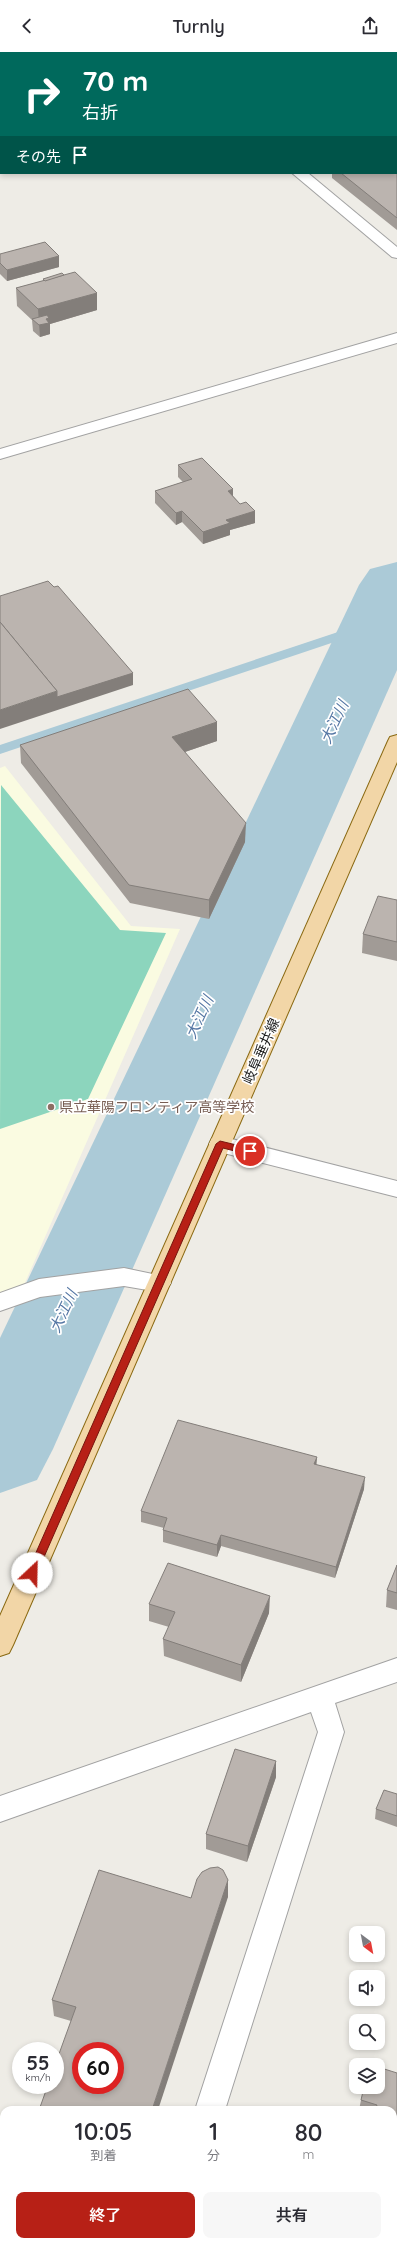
<!DOCTYPE html>
<html lang="ja">
<meta charset="utf-8">
<style>
:root{--surface:#fff;--page:#f7f7f7;--text:#2b2b33;--muted:#7c7c81;--accent:#b72016}
body{margin:0;font-family:Quicksand,"Noto Sans JP",sans-serif;background:var(--page);color:var(--text);height:100vh;display:flex;flex-direction:column;font-size:15px;white-space:nowrap}
*{box-sizing:border-box;margin:0}
p{font-size:13px;color:var(--muted)}
.icon{flex:none;width:22px;height:22px;fill:none;stroke:currentColor;stroke-width:2;stroke-linecap:round;stroke-linejoin:round}
.map{position:relative;flex:1;overflow:hidden}
.side{position:absolute;left:0px;top:2054px;width:397px;height:140px;display:flex;flex-direction:column;background:var(--surface);border-radius:12px 12px 0 0;box-shadow:0 2px 6px #0003}
.side>*{flex:none}
.guide{position:absolute;left:0px;top:0px;width:397px;height:122px;box-shadow:0 2px 6px #0003;background:#00695c;color:#fff;overflow:hidden}
.needle{width:26px;rotate:148deg}
.tools{position:absolute;left:349px;top:1874px;display:grid;gap:8px}
.tools a{display:grid;place-items:center;width:36px;height:36px;border-radius:8px;background:var(--surface);box-shadow:0 2px 6px #0003;font-size:20px}
.speed{position:absolute;left:12px;top:1990px;display:flex;gap:8px;font-size:20px;font-weight:700;text-align:center}
.speed>*{display:grid;place-content:center;width:52px;height:52px;border-radius:50%;background:var(--surface);box-shadow:0 2px 6px #0003;line-height:1}
.speed small{font-size:10px;font-weight:400}
.speed .limit{border:6px solid #d22;background:#fff;color:#111}
.pin{position:absolute;display:grid;place-items:center;width:34px;height:34px;color:#fff;margin:-17px;border:2px solid #fff;border-radius:50%;box-shadow:0 1px 4px #0007}
.me{position:absolute;width:44px;margin:-22px;rotate:24deg;stroke-linejoin:round;filter:drop-shadow(0 0 3px #0008)}
.turn{display:flex;align-items:center;gap:14px;height:84px;padding:0 16px;font-size:18px}
.turn .icon{width:52px;height:52px;stroke-width:2.5}
.turn b{display:block;font-size:28px;line-height:34px}
.then{display:flex;align-items:center;height:38px;padding:0 16px;background:#0003;gap:8px;font-size:15px}
.eta{display:flex;justify-content:space-evenly;align-items:center;height:68px;text-align:center}
.eta b{font-size:24px;font-weight:600;line-height:28px}
.cta{display:flex;gap:8px;margin-top:auto;padding:8px 16px}
.cta a{flex:1;height:46px;border-radius:8px;background:var(--accent);color:#fff;font-size:16px;font-weight:600;line-height:46px;text-align:center}
.cta a+a{background:var(--page);color:var(--text)}
header{display:flex;justify-content:space-between;align-items:center;height:52px;padding:0 16px;background:var(--surface);font-size:18px;font-weight:600}
.map>svg:first-child{display:block}
.education{fill:#fafbe1}
.pitch{fill:#8cd5bd}
.lines{fill:none;stroke-linecap:round;stroke-linejoin:round}
.stream{fill:#abcad7;fill-rule:evenodd}
.river{fill:#abcad7;fill-rule:evenodd}
.street-casing{stroke:#a2a2a2;stroke-width:2}
.primary-casing{stroke:#896810;stroke-width:2}
.street{fill:#fff;fill-rule:evenodd}
.primary{fill:#f2d6a7;fill-rule:evenodd}
.wall{fill:#a19b96}
.shaded-wall{fill:#837e7a}
.building{fill:#bbb4af;stroke:#837e7a;fill-rule:evenodd}
.route{fill:#b72016;stroke:#77150e}
.education-dot{fill:#8d6e63;stroke:#fff;stroke-width:1.5}
.labels{text-anchor:middle;dominant-baseline:central;stroke-width:3.5;stroke-linejoin:round;paint-order:stroke}
.street-label{font-size:14px;fill:#1e1e1e;stroke:#fff}
.education-label{font-size:14px;fill:#785e54;stroke:#fff;text-anchor:start}
.water-label{font-size:15px;font-style:italic;fill:#5577a4;stroke:#fff}
</style>
<header><svg class="icon" aria-label="back" viewBox="0 0 24 24"><path d="M15 5l-7 7 7 7"/></svg>Turnly<svg class="icon" aria-label="share" viewBox="0 0 24 24"><path d="M12 15V3M7 8l5-5 5 5M5 13v7h14v-7"/></svg></header>
<div class="map">
<svg width="397" height="2194" viewBox="0 0 397 2194">
<rect width="100%" height="100%" fill="#eeece6"/>
<polygon class="education" points="5,714 131,874 180,877 24,1233 0,1241 0,716"/>
<polygon class="pitch" points="1,733 120,878 166,881 88,1047 0,1077"/>
<g class="lines">
<polygon class="stream" points="380,566 386,570 385,573 0,702 0,693"/>
<polygon class="river" points="397,510 397,618 53,1397 37,1428 0,1441 0,1286 359,533 370,517"/>
<defs>
<g id="street">
<polygon points="144,0 158,0 159,1 145,1"/>
<rect x="396" y="95" width="1" height="8"/>
<polygon points="292,121 308,121 397,195 397,206 392,205"/>
<polygon points="397,281 397,291 0,407 0,397"/>
<polygon points="220,1084 397,1129 397,1145 212,1098 209,1092 212,1086"/>
<polygon points="124,1216 167,1225 171,1231 167,1237 159,1240 124,1234 40,1245 0,1259 0,1241 39,1227"/>
<polygon points="397,1606 397,1630 335,1651 344,1680 225,2058 195,2058 318,1680 311,1660 0,1770 0,1744"/>
<polygon points="153,2190 183,2190 182,2194 152,2194"/>
</g>
<polygon id="primary" points="397,683 397,710 13,1593 9,1601 0,1604 0,1564 388,689 390,685"/>
</defs>
<use href="#street" class="street-casing"/>
<use href="#primary" class="primary-casing"/>
<use href="#street" class="street"/>
<use href="#primary" class="primary"/>
</g>
<g class="wall">
<polygon points="282,0 382,0 384,1 283,1"/>
<polygon points="396,10 397,11 397,44 396,43"/>
<polygon points="397,100 397,178 332,126 332,121 396,121"/>
<polygon points="0,202 59,204 59,215 7,229 0,222"/>
<polygon points="64,223 97,241 97,258 50,272 50,282 40,285 33,279 32,268 17,254 16,236 43,229 43,227"/>
<polygon points="178,413 233,444 240,452 255,459 255,471 230,478 230,483 203,492 182,470 176,473 155,451 155,439 183,430 178,425"/>
<polygon points="217,670 217,689 185,700 245,790 209,867 130,851 21,711 20,693"/>
<polygon points="397,848 397,909 362,901 363,882"/>
<polygon points="317,1405 316,1413 364,1437 335,1526 221,1494 217,1505 163,1490 163,1478 164,1476 141,1470 141,1459"/>
<polygon points="397,1513 397,1558 386,1555 387,1538"/>
<polygon points="149,1552 269,1561 241,1630 164,1604 163,1587 169,1575 149,1569"/>
<polygon points="276,1709 276,1725 247,1810 206,1797 206,1782"/>
<polygon points="397,1742 397,1775 375,1767 376,1757"/>
<polygon points="228,1828 228,1845 71,1969 54,1964 52,1948 191,1846"/>
<polygon points="397,2021 397,2107 393,2105 393,2058 359,2058 361,2048"/>
<polygon points="397,2110 397,2194 363,2194 351,2190 393,2190"/>
</g>
<g class="shaded-wall">
<polygon points="348,0 370,0 370,1 344,1"/>
<polygon points="59,204 59,215 7,229 7,218"/>
<polygon points="97,241 97,258 50,272 50,282 40,285 38,257"/>
<polygon points="233,437 233,449 228,439"/>
<polygon points="182,459 182,470 176,473 176,461"/>
<polygon points="255,459 255,471 230,478 230,483 203,492 203,480 226,468"/>
<polygon points="133,621 133,633 0,677 0,658 57,639"/>
<polygon points="217,670 217,689 173,704 172,685"/>
<polygon points="246,771 245,790 209,867 209,848"/>
<polygon points="317,1405 316,1417 314,1412"/>
<polygon points="365,1425 364,1437 335,1526 336,1515"/>
<polygon points="221,1483 221,1494 217,1505 217,1493"/>
<polygon points="270,1544 269,1561 241,1630 241,1613"/>
<polygon points="276,1709 276,1725 247,1810 248,1794"/>
<polygon points="228,1828 228,1845 158,2058 152,2058"/>
</g>
<g class="building">
<polygon points="296,0 348,0 344,1 297,1"/>
<polygon points="365,0 382,0 384,1 361,1"/>
<polygon points="396,10 397,11 397,32 396,32"/>
<polygon points="396,100 397,100 397,166 341,121 396,121"/>
<polygon points="45,190 59,204 7,218 0,211 0,202"/>
<polygon points="75,220 97,241 38,257 16,236"/>
<polygon points="62,221 64,223 45,229 43,227"/>
<polygon points="47,263 49,266 46,267 49,271 39,273 32,267"/>
<polygon points="202,406 233,437 228,439 240,452 246,450 255,459 226,468 230,471 203,480 182,459 176,461 155,439 192,427 178,413"/>
<polygon points="48,529 54,535 58,534 133,621 57,645 57,639 0,570 0,544"/>
<polygon points="0,570 57,639 0,658"/>
<polygon points="188,637 217,670 172,685 246,771 209,848 129,833 20,693"/>
<polygon points="378,844 397,848 397,890 363,882"/>
<polygon points="178,1368 317,1405 314,1412 365,1425 336,1515 221,1483 217,1493 163,1478 167,1466 141,1459"/>
<polygon points="168,1511 270,1544 241,1613 163,1587 175,1560 149,1552"/>
<polygon points="397,1513 397,1541 387,1538"/>
<polygon points="235,1697 276,1709 248,1794 206,1782"/>
<polygon points="384,1738 397,1742 397,1764 376,1757"/>
<path d="M218,1815L223,1818L228,1828L152,2058H39L48,2033H55V2013L76,1955L52,1948L99,1818L191,1846L197,1827L202,1820L210,1816ZM81,1999H115V2033H81Z"/>
<polygon points="378,2015 397,2021 397,2092 393,2091 393,2058 375,2058 377,2053 361,2048 364,2035 378,2035"/>
<polygon points="393,2109 397,2110 397,2192 390,2190 393,2190"/>
<polygon points="334,2191 343,2194 333,2194"/>
</g>
<polygon class="route" points="220,1089 253,1097 254,1099 250,1103 223,1096 37,1521 36,1524 28,1524 27,1521 216,1092"/>
<circle class="education-dot" cx="51" cy="1055" r="4"/>
<g class="labels">
<g class="street-label">
<text transform="translate(261 999) rotate(-66)">岐阜垂井線</text>
</g>
<g class="education-label">
<text x="59" y="1055">県立華陽フロンティア高等学校</text>
</g>
<g class="water-label">
<text transform="translate(334 670) rotate(-65)">大江川</text>
<text transform="translate(199 965) rotate(-65)">大江川</text>
<text transform="translate(63 1259) rotate(-65)">大江川</text>
</g>
</g>
</svg>
<div class="tools">
<a><svg class="needle" viewBox="-14 -14 28 28"><path d="M0-13l5 13h-10z" fill="#e53935"/><path d="M0 13l5-13h-10z" fill="#7c7c81"/></svg></a>
<a><svg class="icon" aria-label="sound" viewBox="0 0 24 24"><path d="M4 9h4l5-4v14l-5-4H4zM17 9q2 3 0 6"/></svg></a>
<a><svg class="icon" aria-label="search" viewBox="0 0 24 24"><circle cx="10" cy="10" r="6"/><path d="M15 15l6 6"/></svg></a>
<a><svg class="icon" aria-label="layers" viewBox="0 0 24 24"><path d="M12 4l9 5-9 5-9-5zM3 14l9 5 9-5"/></svg></a>
</div>
<div class="speed"><div>55<small>km/h</small></div><div class="limit">60</div></div>
<div class="pin" style="left:250px;top:1099px;background:#d93025"><svg class="icon" aria-label="arrive" viewBox="0 0 24 24"><path d="M6 21V4h12l-3 4 3 4H6"/></svg></div>
<svg class="me" style="left:32px;top:1521px" viewBox="-20 -20 40 40"><circle r="19" fill="#fff"/><path d="M0-13L10 11 0 6-10 11z" fill="#b72016"/></svg>
<div class="guide">
<div class="turn"><svg class="icon" aria-label="right" viewBox="0 0 24 24"><path d="M7 20v-9h11M14 6l5 5-5 5"/></svg><div><b>70 m</b>右折</div></div>
<div class="then">その先<svg class="icon" aria-label="arrive" viewBox="0 0 24 24"><path d="M6 21V4h12l-3 4 3 4H6"/></svg></div>
</div>
<section class="side">
<div class="eta">
<div><b>10:05</b><p>到着</p></div>
<div><b>1</b><p>分</p></div>
<div><b>80</b><p>m</p></div>
</div>
<div class="cta"><a>終了</a><a>共有</a></div>
</section>
</div>
